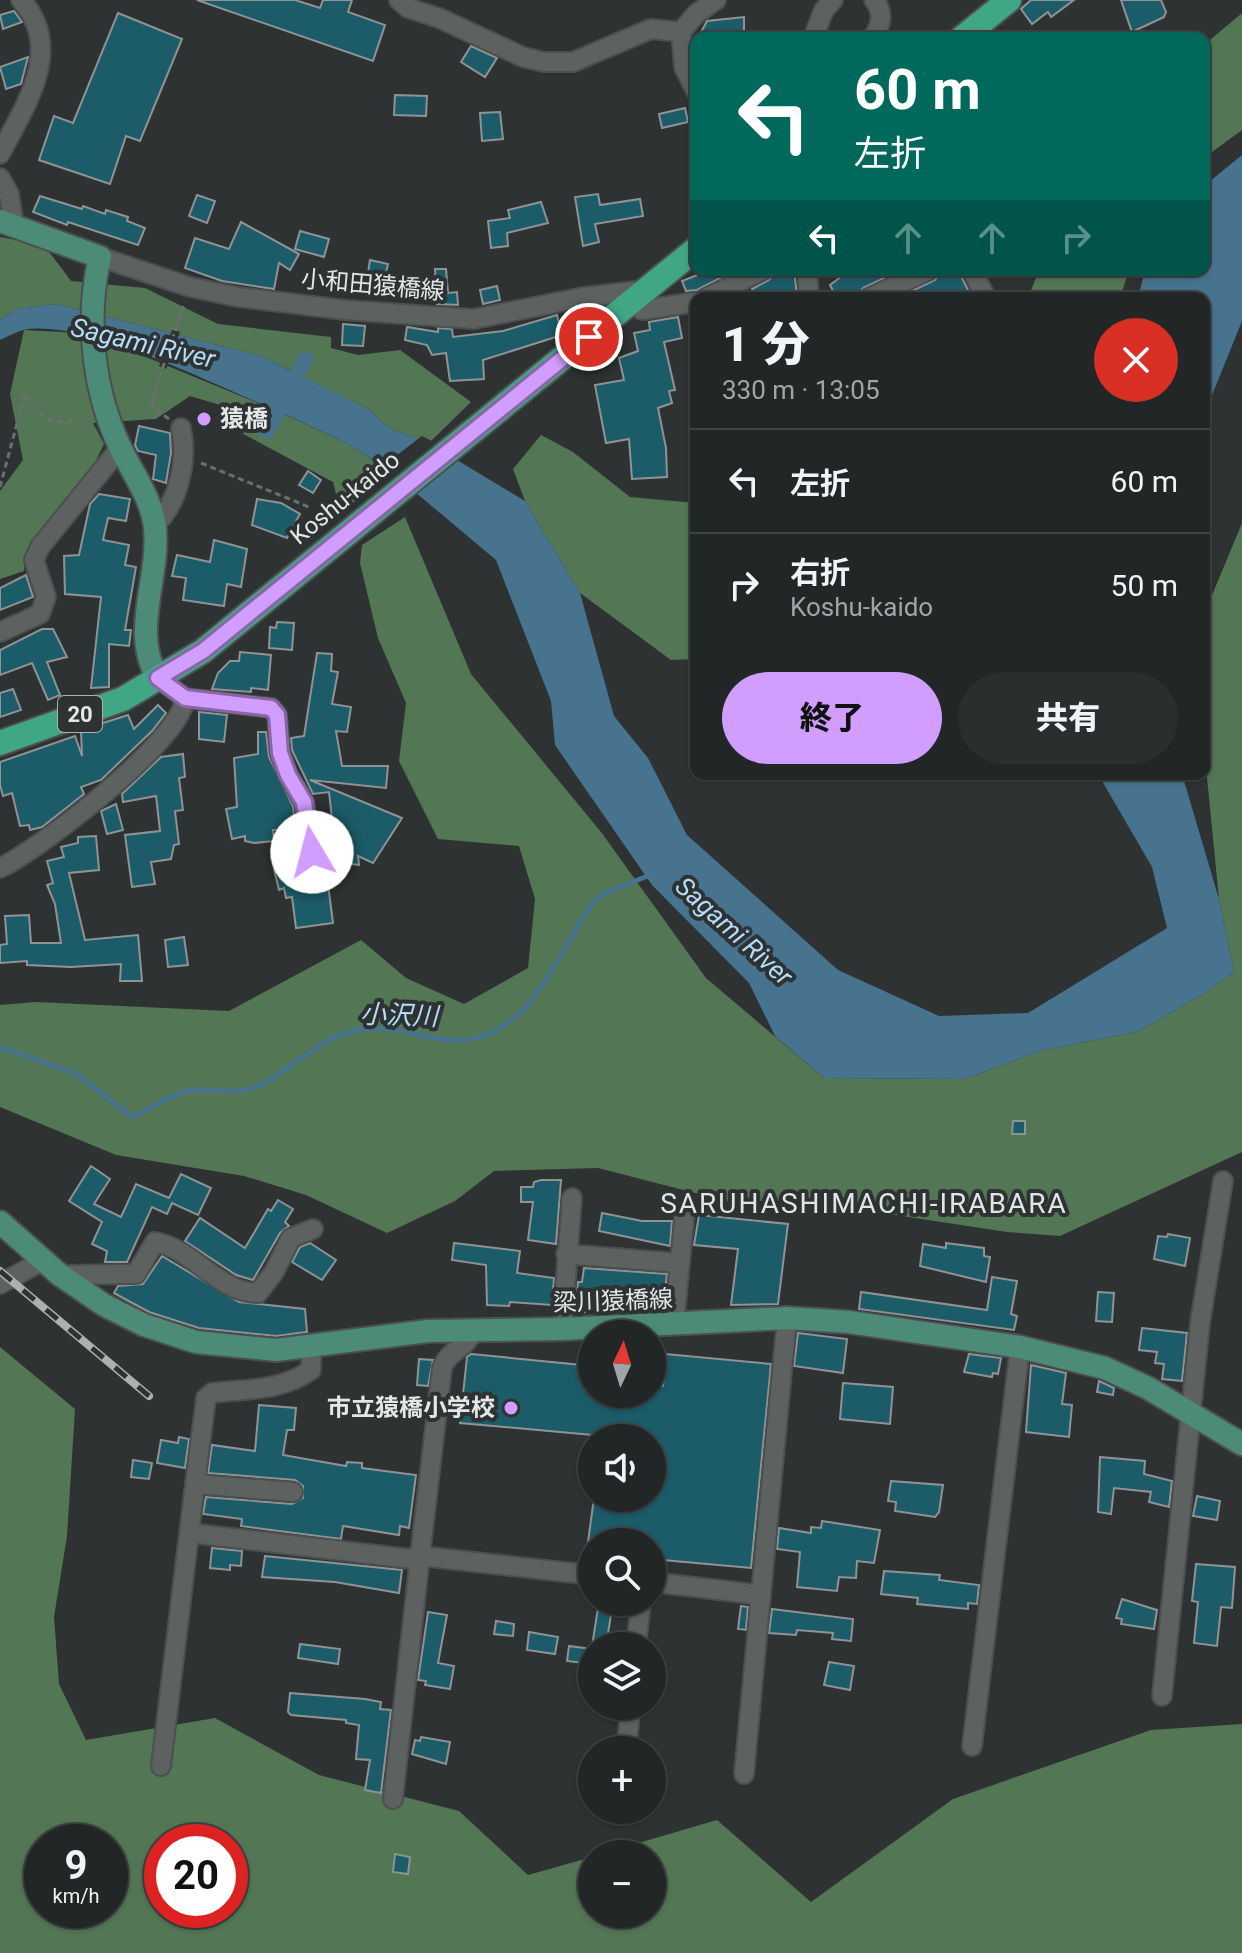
<!DOCTYPE html>
<html lang="ja">
<meta charset="utf-8">
<style>
:root{--surface:#222626;--page:#2a2e2e;--text:#f1f3f6;--muted:#a2a5a7;--line:#3f4343;--accent:#d19dfe}
body{margin:0;font-family:Roboto,"Noto Sans JP",sans-serif;background:var(--page);color:var(--text);height:100vh;display:flex;flex-direction:column;font-size:30px;white-space:nowrap}
*{box-sizing:border-box;margin:0}
p{font-size:26px;color:var(--muted)}
.icon{flex:none;width:44px;height:44px;fill:none;stroke:currentColor;stroke-width:2;stroke-linecap:round;stroke-linejoin:round}
.map{position:relative;flex:1;overflow:hidden}
.panel{position:absolute;left:690px;top:292px;width:520px;height:488px;display:flex;flex-direction:column;background:var(--surface);border-radius:16px;box-shadow:0 2px 6px #0004,0 0 0 2px var(--line)}
.panel>*{flex:none}
.banner{position:absolute;left:690px;top:32px;width:520px;height:244px;border-radius:16px;box-shadow:0 2px 6px #0004,0 0 0 2px var(--line);background:#00695c;color:#fff;overflow:hidden}
.needle{width:52px;rotate:4deg}
.tools{position:absolute;left:578px;top:1320px;display:grid;gap:16px}
.tools a{display:grid;place-items:center;width:88px;height:88px;border-radius:50%;background:var(--surface);box-shadow:0 2px 6px #0004,0 0 0 2px var(--line);font-size:40px}
.speed{position:absolute;left:24px;top:1824px;display:flex;gap:16px;font-size:40px;font-weight:700;text-align:center}
.speed>*{display:grid;place-content:center;width:104px;height:104px;border-radius:50%;background:var(--surface);box-shadow:0 2px 6px #0004,0 0 0 2px var(--line);line-height:1}
.speed small{font-size:20px;font-weight:400}
.speed .limit{border:12px solid #d22;background:#fff;color:#111}
.pin{position:absolute;display:grid;place-items:center;width:68px;height:68px;color:#fff;margin:-34px;border:4px solid #fff;border-radius:50%;box-shadow:0 2px 8px #0007}
.me{position:absolute;width:88px;margin:-44px;rotate:352deg;stroke-linejoin:round;filter:drop-shadow(0 0 6px #0008)}
.turn{display:flex;align-items:center;gap:28px;height:168px;padding:0 32px;font-size:36px}
.turn .icon{width:104px;height:104px;stroke-width:2.5}
.turn b{display:block;font-size:56px;line-height:68px}
.lanes{display:flex;align-items:center;height:76px;padding:0 32px;background:#0003;justify-content:center;gap:40px;direction:ltr}
.lanes .off{opacity:.35}
.round{display:grid;place-items:center;flex:none;width:84px;height:84px;border-radius:42px;background:var(--page)}
.summary{display:flex;align-items:center;justify-content:space-between;height:136px;padding:0 32px}
h1{font-size:48px;font-weight:800;line-height:60px}
.primary-button{display:flex;gap:16px;margin-top:auto;padding:16px 32px}
.primary-button a{flex:1;height:92px;border-radius:48px;background:var(--accent);color:#111;font-size:32px;font-weight:800;line-height:92px;text-align:center}
.primary-button a+a{background:var(--page);color:var(--text)}
ul{padding:0;list-style:none}
li{display:flex;align-items:center;gap:24px;height:104px;padding:0 32px;border-top:2px solid var(--line)}
li div{flex:1}
li b{display:block;font-size:30px}
li em{font-style:normal}
.map>svg:first-child{display:block}
.forest{fill:#537654;fill-rule:evenodd}
.water{fill:#47738f}
.pier{fill:#2e3232}
.lines{fill:none;stroke-linecap:round;stroke-linejoin:round}
.stream{stroke:#47738f;stroke-width:5}
.building{fill:#1c5b68;stroke:#8f9395;stroke-width:2}
.minor-casing{stroke:#4c4f4f;stroke-width:22}
.major-casing{stroke:#4c4f4f;stroke-width:26}
.highway-casing{stroke:#4c4f4f;stroke-width:28}
.path{stroke:#6b6f6f;stroke-width:3;stroke-dasharray:6 4;stroke-linecap:butt}
.minor{stroke:#5d6261;stroke-width:18}
.major{stroke:#4c8b77;stroke-width:22}
.highway{stroke:#40a685;stroke-width:24}
.rail-casing{stroke:#acb0b0;stroke-width:8}
.rail{stroke:#2e3232;stroke-width:5;stroke-dasharray:15;stroke-linecap:butt}
.route-casing{stroke:#8866a5;stroke-width:20}
.route{stroke:#d19dfe;stroke-width:14}
.poi-dot{fill:#d19dfe;stroke:#2e3232;stroke-width:3}
.labels{text-anchor:middle;dominant-baseline:central;stroke-width:8;stroke-linejoin:round;paint-order:stroke}
.shield{fill:#2e3232;stroke:#adb1b1;stroke-width:2}
.shield-label{font-size:22px;font-weight:bold;fill:#e4e7e7}
.street-label{font-size:24px;fill:#e4e7e7;stroke:#2e3232}
.poi-label{font-size:24px;font-weight:bold;fill:#e4e7e7;stroke:#2e3232;text-anchor:start}
.water-label{font-size:26px;font-style:italic;fill:#b3dcf8;stroke:#2e3232}
.quarter-label{font-size:28px;letter-spacing:2px;fill:#e0e5e5;stroke:#2e3232}
</style>
<div class="map">
<svg width="1242" height="1953" viewBox="0 0 1242 1953">
<rect width="100%" height="100%" fill="#2e3232"/>
<g class="forest">
<polygon points="1242,13 1242,130 1204,158 1204,45"/>
<polygon points="0,237 44,245 71,281 145,288 218,324 331,337 331,348 358,355 400,350 471,402 429,443 391,429 368,409 261,356 56,304 17,309 0,320"/>
<polygon points="1039,270 1129,270 1120,298 1028,298"/>
<polygon points="24,330 80,333 151,359 282,413 346,443 390,470 341,514 333,482 236,430 220,405 190,396 156,419 93,423 104,444 57,541 25,553 24,571 0,579 0,491 23,460 10,394"/>
<polygon points="541,435 573,452 630,497 696,503 696,659 671,660 580,593 525,501 513,469"/>
<polygon points="405,517 471,674 601,832 706,978 824,1078 965,1079 1043,1050 1137,1032 1202,995 1234,972 1219,899 1205,757 1210,600 1242,523 1242,1152 1060,1236 1007,1232 803,1201 726,1201 598,1168 494,1171 455,1201 387,1233 306,1195 244,1176 116,1155 0,1107 0,1005 36,1002 229,1011 361,940 406,978 464,1004 528,968 535,899 519,846 438,839 399,761 406,703 378,638 360,563 362,545"/>
<path d="M0,1347L75,1409L67,1536L54,1617L59,1684L86,1740L215,1718L319,1775L459,1811L528,1875L592,1857V1914H652V1854H601L717,1820L811,1902L953,1799L1151,1730L1242,1724V1953H0ZM42,1842H110V1910H42ZM162,1842H230V1910H162Z"/>
</g>
<g class="water">
<polygon points="1242,155 1242,321 1204,415 1204,298 1138,298 1145,270 1204,270 1204,186"/>
<path d="M56,304L261,356L291,371L302,350L315,356L304,377L368,409L391,429L429,443L525,501L580,593L614,716L648,758L687,835L838,970L939,1016L1028,1013L1167,928L1152,867L1098,774H1182L1219,899L1234,972L1202,995L1137,1032L1043,1050L965,1079L824,1078L775,1036L749,983L652,885L555,745L551,701L496,560L384,466L346,443L285,414L270,440L258,434L271,408C212,384 83,318 23,330C16,332 7,337 0,340V320L17,309Z"/>
</g>
<g class="pier">
<polygon points="172,330 180,332 166,369 159,366"/>
<polygon points="422,436 455,453 409,491 380,468"/>
</g>
<g class="lines">
<path class="stream" d="M0,1047L77,1074L132,1117C149,1109 168,1096 187,1091C208,1086 231,1096 253,1088C289,1074 315,1039 354,1031C387,1023 417,1037 450,1040C527,1046 556,956 591,905L603,894L650,875"/>
</g>
<g class="building">
<polygon points="197,0 295,0 320,8 323,0 352,0 348,12 385,25 373,61"/>
<polygon points="1031,0 1074,0 1051,17 1048,12 1032,24 1021,9"/>
<polygon points="1121,0 1161,0 1166,12 1164,17 1132,32"/>
<polygon points="14,11 22,22 3,29 0,15"/>
<polygon points="118,13 182,39 140,141 126,136 110,184 39,160 54,116 73,123"/>
<polygon points="744,17 744,38 698,38 707,21"/>
<polygon points="471,46 497,58 485,77 461,62"/>
<polygon points="28,57 21,84 6,89 0,67"/>
<polygon points="395,95 427,96 426,116 394,115"/>
<polygon points="685,108 688,122 662,128 659,114"/>
<polygon points="500,112 503,139 482,141 480,113"/>
<polygon points="598,194 600,205 640,199 643,216 595,224 599,242 583,246 575,197"/>
<polygon points="197,195 215,201 207,223 189,216"/>
<polygon points="40,196 82,209 83,206 105,214 106,210 128,217 127,221 145,228 138,245 68,222 67,225 33,212"/>
<polygon points="541,202 548,223 507,233 508,246 491,248 488,221 510,218 508,210"/>
<polygon points="241,222 299,254 290,270 279,263 274,289 222,281 185,268 195,238 229,249"/>
<polygon points="300,231 329,239 324,257 295,249"/>
<polygon points="370,260 388,264 384,282 367,279"/>
<polygon points="435,269 446,269 448,293 457,292 458,305 437,304"/>
<polygon points="710,270 736,270 697,290 686,291 682,281"/>
<polygon points="775,270 794,270 797,295 756,298 752,289 769,280"/>
<polygon points="850,270 901,270 863,288 857,298 837,298 830,285"/>
<polygon points="941,270 958,270 969,292 956,298 897,298 935,280"/>
<polygon points="497,286 500,300 483,304 480,290"/>
<polygon points="557,315 562,335 483,360 484,379 450,381 446,353 432,355 427,345 405,340 407,327 438,332 438,328 452,329 453,337 503,331"/>
<polygon points="678,317 682,338 664,342 675,390 669,391 672,403 658,408 666,448 667,477 632,479 629,439 606,443 595,385 624,380 619,358 638,351 634,333 650,330 649,322"/>
<polygon points="343,324 365,326 363,346 342,345"/>
<polygon points="139,426 170,433 171,453 166,483 153,479 156,455 138,451 135,445"/>
<polygon points="308,471 321,480 313,493 299,485"/>
<polygon points="99,494 130,499 126,521 108,518 103,540 129,545 125,565 136,567 125,630 131,630 129,646 109,644 109,687 91,688 101,597 65,594 64,556 79,555 90,504"/>
<polygon points="257,499 281,503 300,514 287,538 252,525"/>
<polygon points="214,540 247,549 241,587 227,584 224,606 183,600 186,578 172,576 177,555 210,562"/>
<polygon points="26,575 33,597 0,610 0,588"/>
<polygon points="277,622 294,623 292,650 269,648 270,627 276,628"/>
<polygon points="42,629 53,629 67,657 47,662 60,695 48,700 32,663 0,675 0,650"/>
<polygon points="240,652 271,655 268,690 251,688 251,692 212,689 218,673 230,661 239,661"/>
<polygon points="317,653 332,654 331,671 338,672 332,704 351,707 347,732 336,731 342,766 388,766 386,788 310,780 402,818 373,863 358,856 359,865 329,861 337,878 328,884 333,923 296,928 292,897 286,898 284,888 279,890 274,869 319,862 324,851 321,831 333,827 329,792 313,794 292,750 291,738 304,736"/>
<polygon points="13,689 21,710 0,717 0,693"/>
<polygon points="158,705 166,713 152,731 101,780 81,787 84,794 42,827 30,830 29,825 20,826 12,793 3,796 0,785 0,762 75,736 82,756 81,730 128,715 134,729"/>
<polygon points="199,712 227,715 224,742 199,739"/>
<polygon points="258,732 266,732 269,757 293,806 296,830 273,830 274,841 254,843 245,841 245,836 232,839 226,809 237,807 234,758 258,754"/>
<polygon points="183,754 185,777 179,778 183,810 175,811 179,844 174,845 171,859 151,862 155,884 132,887 125,835 160,831 156,796 123,802 122,794 161,757"/>
<polygon points="116,804 123,830 107,834 101,811"/>
<polygon points="96,836 99,870 69,873 85,940 138,935 142,981 120,981 121,964 71,967 27,965 27,961 0,963 0,945 7,944 5,916 29,915 31,943 61,943 55,904 47,885 53,883 47,861 64,857 61,847 78,843 78,837"/>
<polygon points="184,937 188,965 168,967 165,940"/>
<polygon points="1013,1121 1025,1121 1025,1134 1012,1134"/>
<polygon points="91,1166 110,1179 94,1204 121,1217 136,1184 169,1198 181,1174 211,1188 198,1215 172,1203 167,1214 152,1207 127,1262 105,1262 107,1251 92,1244 102,1222 69,1201"/>
<polygon points="541,1180 561,1180 556,1244 528,1240 533,1202 521,1202 521,1187 533,1187 534,1182"/>
<polygon points="278,1200 293,1209 285,1222 289,1226 280,1233 253,1280 236,1275 185,1241 200,1218 245,1248 268,1209 271,1211"/>
<polygon points="602,1213 642,1221 672,1221 670,1246 599,1231"/>
<polygon points="699,1215 788,1224 778,1304 731,1305 738,1249 694,1245"/>
<polygon points="1168,1234 1190,1238 1185,1266 1154,1259 1158,1236 1167,1237"/>
<polygon points="310,1243 336,1260 322,1280 292,1262 300,1247"/>
<polygon points="454,1243 520,1251 517,1273 554,1278 552,1305 510,1302 509,1306 487,1305 486,1265 452,1260"/>
<polygon points="946,1243 984,1248 984,1256 990,1257 986,1282 920,1266 923,1244 946,1248"/>
<polygon points="162,1256 239,1302 305,1309 307,1332 276,1336 199,1328 149,1312 114,1293 118,1286 143,1284"/>
<polygon points="584,1268 667,1274 664,1301 596,1288 597,1310 575,1314 578,1282 582,1282"/>
<polygon points="992,1277 1017,1281 1011,1314 1017,1316 1014,1330 859,1309 861,1292 987,1310"/>
<polygon points="1098,1292 1114,1293 1112,1322 1096,1321"/>
<polygon points="1142,1328 1187,1333 1182,1381 1162,1379 1164,1364 1155,1363 1157,1352 1139,1350"/>
<polygon points="798,1333 847,1339 843,1373 794,1366"/>
<polygon points="471,1354 592,1366 592,1394 652,1394 652,1385 663,1386 666,1354 771,1364 751,1568 652,1559 652,1542 588,1542 594,1498 653,1498 658,1441 460,1423 467,1357"/>
<polygon points="969,1354 1001,1358 998,1374 993,1373 992,1377 964,1372"/>
<polygon points="419,1359 433,1360 428,1386 417,1385"/>
<polygon points="1031,1365 1066,1373 1062,1404 1072,1405 1069,1437 1026,1432"/>
<polygon points="1099,1381 1114,1388 1113,1395 1097,1392"/>
<polygon points="843,1383 893,1387 890,1424 840,1419"/>
<polygon points="259,1405 296,1408 294,1430 287,1430 283,1455 346,1466 347,1462 362,1463 362,1468 416,1475 409,1528 400,1526 399,1535 343,1526 341,1539 241,1526 242,1519 203,1514 206,1497 292,1504 303,1498 303,1486 295,1480 208,1473 212,1445 255,1451"/>
<polygon points="179,1437 189,1439 185,1468 157,1463 161,1440 178,1443"/>
<polygon points="1100,1457 1145,1461 1144,1474 1172,1481 1169,1507 1149,1502 1151,1492 1114,1488 1111,1514 1098,1512"/>
<polygon points="133,1460 152,1463 149,1479 131,1477"/>
<polygon points="891,1481 943,1485 939,1512 935,1517 895,1511 896,1502 888,1501"/>
<polygon points="1197,1496 1220,1501 1217,1520 1193,1516"/>
<polygon points="822,1521 880,1530 874,1563 857,1561 856,1578 839,1577 837,1591 797,1587 800,1552 777,1549 779,1528 811,1533 811,1527 821,1528"/>
<polygon points="212,1548 242,1551 241,1566 230,1565 230,1570 210,1568"/>
<polygon points="265,1556 402,1570 399,1593 335,1582 262,1577"/>
<polygon points="1196,1564 1235,1567 1232,1608 1221,1607 1217,1646 1194,1643 1198,1602 1192,1601"/>
<polygon points="884,1571 940,1575 939,1580 979,1585 977,1604 968,1603 968,1609 917,1604 918,1598 881,1594"/>
<polygon points="1122,1599 1157,1610 1154,1629 1121,1624 1122,1619 1116,1618"/>
<polygon points="599,1602 613,1602 606,1646 592,1646"/>
<polygon points="741,1606 748,1607 746,1630 738,1629"/>
<polygon points="772,1609 853,1619 851,1641 832,1639 833,1633 797,1630 796,1635 769,1633"/>
<polygon points="428,1612 447,1615 438,1663 454,1666 450,1689 425,1685 426,1681 418,1680"/>
<polygon points="496,1621 514,1624 513,1636 494,1634"/>
<polygon points="529,1632 558,1637 555,1654 527,1650"/>
<polygon points="300,1644 340,1649 338,1664 298,1658"/>
<polygon points="569,1646 592,1649 592,1664 567,1661"/>
<polygon points="829,1662 854,1666 850,1690 824,1685"/>
<polygon points="290,1693 365,1699 381,1702 380,1709 391,1710 381,1793 365,1790 370,1760 356,1759 359,1725 346,1723 346,1720 291,1715 288,1712"/>
<polygon points="421,1737 450,1742 446,1764 412,1754 415,1740 420,1741"/>
<polygon points="395,1854 410,1857 408,1874 393,1872"/>
</g>
<g class="lines">
<defs>
<g id="minor">
<polyline points="399,0 408,8 439,18 523,57 544,62 573,62 651,29 681,32"/>
<polyline points="813,38 824,10 833,0"/>
<path d="M872,38C882,26 884,12 874,0"/>
<polyline points="696,91 684,67 681,32 696,14 716,0"/>
<path d="M0,154C25,106 65,49 21,0"/>
<polyline points="0,178 9,194 14,225"/>
<polyline points="100,257 190,287 238,297 346,310 474,319 584,297 645,290"/>
<polyline points="807,270 809,298"/>
<polyline points="972,270 986,298"/>
<polyline points="706,298 763,270"/>
<polyline points="869,298 929,270"/>
<polyline points="634,301 642,310 696,302"/>
<path d="M155,525C179,502 188,460 181,428"/>
<polyline points="0,632 40,614 46,597 34,560 40,547 120,448"/>
<polyline points="185,698 271,708 277,715 280,753 288,775 304,802 312,852"/>
<path d="M0,868C40,849 183,739 185,698L158,678"/>
<polyline points="566,1254 678,1263"/>
<path d="M60,1275L136,1274L155,1242C193,1248 218,1293 258,1293L274,1272L291,1238L313,1229"/>
<polyline points="0,1284 44,1260"/>
<polyline points="674,1324 685,1211"/>
<path d="M474,1329C466,1350 449,1349 442,1368L420,1556L592,1575"/>
<polyline points="562,1329 572,1198"/>
<path d="M195,1484L206,1398L212,1393C247,1389 281,1391 311,1370V1348"/>
<polyline points="190,1533 411,1559 420,1556 393,1799"/>
<polyline points="652,1582 761,1595"/>
<polyline points="636,1646 641,1602"/>
<polyline points="1162,1696 1200,1323 1223,1181"/>
<polyline points="972,1746 1020,1347"/>
<polyline points="626,1750 631,1706"/>
<polyline points="161,1766 195,1484 293,1492"/>
<polyline points="744,1774 787,1318"/>
</g>
<g id="major">
<path d="M0,221L100,257C85,318 93,392 121,449C133,474 152,499 155,528C160,578 130,633 158,678"/>
<polyline points="0,1222 60,1275 104,1305 144,1325 196,1342 276,1350 428,1331 562,1329 787,1318 849,1322 1020,1347 1105,1368 1148,1388 1242,1444"/>
</g>
<g id="highway">
<polyline points="962,38 1009,0"/>
<polyline points="0,743 123,699 203,651 696,249"/>
</g>
</defs>
<use href="#minor" class="minor-casing"/>
<use href="#major" class="major-casing"/>
<use href="#highway" class="highway-casing"/>
<g class="path">
<polyline points="169,419 154,408 152,400 184,304"/>
<polyline points="201,463 309,507"/>
<path d="M0,487L25,394C43,426 55,423 88,420"/>
</g>
<use href="#minor" class="minor"/>
<use href="#major" class="major"/>
<use href="#highway" class="highway"/>
<defs>
<polyline id="rail" points="0,1271 149,1396"/>
</defs>
<use href="#rail" class="rail-casing"/>
<use href="#rail" class="rail"/>
</g>
<g class="lines">
<defs>
<polyline id="route" points="312,852 304,802 288,775 280,753 277,715 271,708 185,698 158,678 203,651 589,337"/>
</defs>
<use href="#route" class="route-casing"/>
<use href="#route" class="route"/>
</g>
<g class="poi-dot">
<circle cx="204" cy="419" r="8"/>
<circle cx="511" cy="1408" r="8"/>
</g>
<g class="labels">
<rect class="shield" x="58" y="696" width="44" height="36" rx="6"/>
<g class="shield-label">
<text x="80" y="714">20</text>
</g>
<g class="street-label">
<text transform="translate(373 285) rotate(5)">小和田猿橋線</text>
<text transform="translate(345 498) rotate(-39)">Koshu-kaido</text>
<text transform="translate(613 1301) rotate(-2)">梁川猿橋線</text>
</g>
<g class="poi-label">
<text x="220" y="419">猿橋</text>
<text x="495" y="1408" text-anchor="end">市立猿橋小学校</text>
</g>
<g class="water-label">
<text transform="translate(143 343) rotate(13)">Sagami River</text>
<text transform="translate(734 931) rotate(42)">Sagami River</text>
<text transform="translate(399 1015) rotate(2)">小沢川</text>
</g>
<g class="quarter-label">
<text x="864" y="1203">SARUHASHIMACHI-IRABARA</text>
</g>
</g>
</svg>
<div class="tools">
<a><svg class="needle" viewBox="-14 -14 28 28"><path d="M0-13l5 13h-10z" fill="#e53935"/><path d="M0 13l5-13h-10z" fill="#a2a5a7"/></svg></a>
<a><svg class="icon" aria-label="sound" viewBox="0 0 24 24"><path d="M4 9h4l5-4v14l-5-4H4zM17 9q2 3 0 6"/></svg></a>
<a><svg class="icon" aria-label="search" viewBox="0 0 24 24"><circle cx="10" cy="10" r="6"/><path d="M15 15l6 6"/></svg></a>
<a><svg class="icon" aria-label="layers" viewBox="0 0 24 24"><path d="M12 4l9 5-9 5-9-5zM3 14l9 5 9-5"/></svg></a>
<a>+</a>
<a>−</a>
</div>
<div class="speed"><div>9<small>km/h</small></div><div class="limit">20</div></div>
<div class="pin" style="left:589px;top:337px;background:#d93025"><svg class="icon" aria-label="arrive" viewBox="0 0 24 24"><path d="M6 21V4h12l-3 4 3 4H6"/></svg></div>
<svg class="me" style="left:312px;top:852px" viewBox="-20 -20 40 40"><circle r="19" fill="#fff"/><path d="M0-13L10 11 0 6-10 11z" fill="#d19dfe"/></svg>
<div class="banner">
<div class="turn"><svg class="icon" aria-label="left" viewBox="0 0 24 24"><path d="M17 20v-9H6M10 6l-5 5 5 5"/></svg><div><b>60 m</b>左折</div></div>
<div class="lanes"><svg class="icon" aria-label="left" viewBox="0 0 24 24"><path d="M17 20v-9H6M10 6l-5 5 5 5"/></svg><svg class="icon off" aria-label="ahead" viewBox="0 0 24 24"><path d="M12 20V5M6 11l6-6 6 6"/></svg><svg class="icon off" aria-label="ahead" viewBox="0 0 24 24"><path d="M12 20V5M6 11l6-6 6 6"/></svg><svg class="icon off" aria-label="right" viewBox="0 0 24 24"><path d="M7 20v-9h11M14 6l5 5-5 5"/></svg></div>
</div>
<section class="panel">
<div class="summary"><div><h1>1 分</h1><p>330 m · 13:05</p></div><a class="round" style="background:#d93025;color:#fff"><svg class="icon" aria-label="close" viewBox="0 0 24 24"><path d="M6 6l12 12M18 6L6 18"/></svg></a></div>
<ul>
<li><svg class="icon" aria-label="left" viewBox="0 0 24 24"><path d="M17 20v-9H6M10 6l-5 5 5 5"/></svg><div><b>左折</b></div><em>60 m</em></li>
<li><svg class="icon" aria-label="right" viewBox="0 0 24 24"><path d="M7 20v-9h11M14 6l5 5-5 5"/></svg><div><b>右折</b><p>Koshu-kaido</p></div><em>50 m</em></li>
</ul>
<div class="primary-button"><a>終了</a><a>共有</a></div>
</section>
</div>
